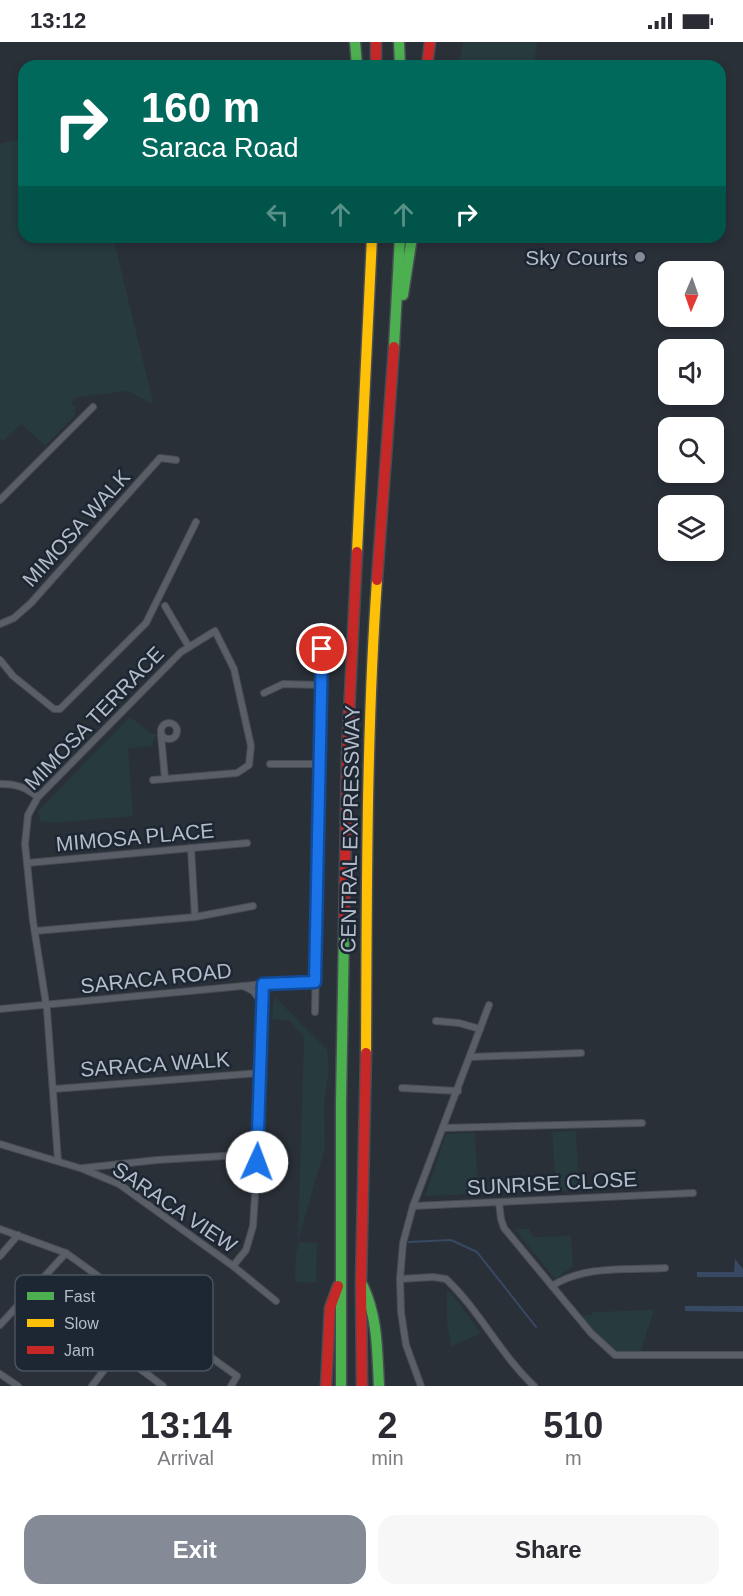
<!DOCTYPE html>
<style>
:root{--surface:#fff;--page:#f7f7f7;--text:#2b2b33;--muted:#7c7c81;--accent:#848b96}
body{margin:0;font-family:Helvetica,sans-serif;background:var(--page);color:var(--text);height:100vh;display:flex;flex-direction:column;font-size:22px;white-space:nowrap}
*{box-sizing:border-box;margin:0}
p{font-size:20px;color:var(--muted)}
.icon{flex:none;width:33px;height:33px;fill:none;stroke:currentColor;stroke-width:2;stroke-linecap:round;stroke-linejoin:round}
.map{position:relative;height:1344px;overflow:hidden}
.drawer{display:flex;flex-direction:column;background:var(--surface);flex:1}
.drawer>*{flex:none}
.guide{position:absolute;left:18px;top:18px;width:708px;height:183px;border-radius:18px;box-shadow:0 3px 9px #0003;background:#00695c;color:#fff;overflow:hidden}
.needle{width:39px;rotate:182deg}
.buttons{position:absolute;left:658px;top:219px;display:grid;gap:12px}
.buttons a{display:grid;place-items:center;width:66px;height:66px;border-radius:12px;background:var(--surface);box-shadow:0 3px 9px #0003;font-size:30px}
.pin{position:absolute;display:grid;place-items:center;width:51px;height:51px;color:#fff;margin:-26px;border:3px solid #fff;border-radius:50%;box-shadow:0 2px 6px #0007}
.me{position:absolute;width:66px;margin:-33px;rotate:2deg;stroke-linejoin:round;filter:drop-shadow(0 0 4px #0008)}
.turn{display:flex;align-items:center;gap:21px;height:126px;padding:0 24px;font-size:27px}
.turn .icon{width:78px;height:78px;stroke-width:2.5}
.turn b{display:block;font-size:42px;line-height:51px}
.lanes{display:flex;align-items:center;height:57px;padding:0 24px;background:#0003;justify-content:center;gap:30px;direction:ltr}
.lanes .off{opacity:.35}
.eta{display:flex;justify-content:space-evenly;align-items:center;height:102px;text-align:center}
.eta b{font-size:36px;font-weight:600;line-height:42px}
.cta{display:flex;gap:12px;margin-top:auto;padding:12px 24px}
.cta a{flex:1;height:69px;border-radius:18px;background:var(--accent);color:#fff;font-size:24px;font-weight:600;line-height:69px;text-align:center}
.cta a+a{background:var(--page);color:var(--text)}
.status{display:flex;justify-content:space-between;align-items:center;height:42px;padding:0 30px;background:var(--surface);direction:ltr}
.status svg{height:16px;fill:currentColor}
.map>svg:first-child{display:block}
.green{fill:#273a3e}
.water{fill:#384963}
.lines{fill:none;stroke-linecap:round;stroke-linejoin:round}
.stream{stroke:#384963;stroke-width:2}
.street-casing{stroke:#484c53;stroke-width:8}
.fast-casing{stroke:#474c53;stroke-width:13}
.slow-casing{stroke:#474c53;stroke-width:13}
.jam-casing{stroke:#474c53;stroke-width:13}
.street{stroke:#5a5e66;stroke-width:6}
.fast{stroke:#4caf50;stroke-width:10}
.slow{stroke:#ffc107;stroke-width:10}
.jam{stroke:#c62828;stroke-width:10}
.route-casing{stroke:#114b97;stroke-width:15}
.route{stroke:#1a73e8;stroke-width:10}
.poi-dot{fill:#848b96;stroke:#1d2633;stroke-width:2}
.labels{text-anchor:middle;dominant-baseline:central;stroke-width:5;stroke-linejoin:round;paint-order:stroke}
.poi-label{font-size:21px;fill:#b4bcc9;stroke:#1d2633;text-anchor:end}
.street-label{font-size:21px;fill:#b4bcc9;stroke:#1d2633}
.key{fill:#1d2633;stroke:#4a5360;stroke-width:1.5}
.key-label{font-size:16px;fill:#b4bcc9}
</style>
<div class="status"><b>13:12</b><svg viewBox="0 0 49 12"><path d="M0 12V9h3v3zM5 12V6h3v6zM10 12V3h3v9zM15 12V0h3v12zM26 1h20v11H26zM47 4h2v5h-2z"/></svg></div>
<div class="map">
<svg width="743" height="1344" viewBox="0 0 743 1344">
<rect width="100%" height="100%" fill="#2a3038"/>
<g class="green">
<polygon points="463,0 537,0 534,24 459,24"/>
<polygon points="24,96 24,195 113,195 153,360 152,362 128,349 77,355 71,361 75,365 75,373 45,404 22,382 3,399 0,396 0,102"/>
<polygon points="130,675 152,692 157,692 151,704 128,706 133,774 53,781 40,779 38,769"/>
<polygon points="274,954 327,1008 329,1027 324,1062 325,1106 298,1198 304,995 289,979 272,977"/>
<polygon points="576,1089 579,1148 556,1149 552,1090"/>
<polygon points="475,1091 478,1152 425,1154 446,1092"/>
<polygon points="515,1187 529,1187 533,1195 571,1194 573,1224 555,1237"/>
<polygon points="299,1200 317,1201 316,1241 295,1240 296,1210"/>
<polygon points="447,1248 454,1255 481,1291 451,1305 447,1280"/>
<polygon points="654,1268 640,1311 616,1310 578,1274 592,1273 592,1270"/>
</g>
<g class="water">
<polygon points="735,1217 743,1227 743,1235 697,1235 697,1230 734,1230"/>
<polygon points="685,1264 743,1264 743,1270 685,1269"/>
</g>
<g class="lines">
<polyline class="stream" points="409,1200 451,1198 477,1210 536,1285"/>
<defs>
<g id="street">
<polyline points="0,458 93,365"/>
<polyline points="165,564 189,605"/>
<polyline points="0,582 14,576 31,561 160,416 176,418"/>
<polyline points="0,618 13,634 54,667 60,667 146,581 196,480"/>
<polyline points="264,651 283,642 321,643"/>
<circle cx="169" cy="689" r="8"/>
<polyline points="161,693 165,737"/>
<polyline points="270,722 320,722"/>
<path d="M0,742C16,741 26,746 38,755"/>
<polyline points="191,806 195,875"/>
<polyline points="27,821 247,801"/>
<polyline points="35,889 195,875 253,864"/>
<polyline points="243,944 253,949 262,960"/>
<polyline points="0,967 263,942 315,940"/>
<polyline points="315,970 322,607"/>
<polyline points="436,979 459,981 480,987"/>
<polyline points="470,1015 581,1011"/>
<polyline points="402,1046 458,1049"/>
<polyline points="54,1047 260,1031"/>
<polyline points="443,1086 642,1081"/>
<polyline points="0,1102 83,1127 119,1142 233,1224 276,1259"/>
<polyline points="58,1119 47,968 33,879 25,802 28,773 38,755 181,610 215,589 234,627 251,704 249,723 237,731 153,738"/>
<polyline points="83,1126 157,1118 258,1112"/>
<polyline points="119,1142 120,1128 123,1122"/>
<polyline points="499,1161 501,1177 504,1186 591,1291 615,1313 743,1313"/>
<polyline points="413,1164 693,1151"/>
<polyline points="0,1187 66,1211 237,1334 231,1344"/>
<polyline points="0,1214 18,1193"/>
<polyline points="233,1224 246,1208 253,1184 258,1106 263,942"/>
<path d="M400,1237L433,1235L446,1237C480,1269 500,1312 534,1344"/>
<path d="M552,1244C584,1223 628,1228 665,1226"/>
<polyline points="34,1248 163,1344"/>
<polyline points="0,1283 66,1211"/>
<polyline points="0,1332 18,1344"/>
<polyline points="92,1344 117,1311"/>
<polyline points="421,1344 406,1303 401,1270 400,1237 403,1201 413,1164 489,963"/>
</g>
<g id="fast">
<polyline points="355,0 357,24"/>
<polyline points="399,0 400,24"/>
<polyline points="403,253 412,195"/>
<polyline points="394,305 400,195"/>
<path d="M363,1244C378,1276 377,1309 379,1344"/>
<polyline points="341,1344 341,1060 344,890"/>
</g>
<g id="slow">
<polyline points="357,510 372,195"/>
<path d="M366,1011C367,854 366,696 377,538"/>
</g>
<g id="jam">
<polyline points="376,0 376,24"/>
<polyline points="427,24 430,0"/>
<polyline points="377,538 394,305"/>
<polyline points="344,890 347,713 357,510"/>
<polyline points="326,1344 330,1266 338,1244"/>
<polyline points="362,1344 361,1241 366,1011"/>
</g>
</defs>
<use href="#street" class="street-casing"/>
<use href="#fast" class="fast-casing"/>
<use href="#slow" class="slow-casing"/>
<use href="#jam" class="jam-casing"/>
<use href="#street" class="street"/>
<use href="#fast" class="fast"/>
<use href="#slow" class="slow"/>
<use href="#jam" class="jam"/>
</g>
<g class="lines">
<defs>
<polyline id="route" points="257,1120 263,942 315,940 322,607"/>
</defs>
<use href="#route" class="route-casing"/>
<use href="#route" class="route"/>
</g>
<circle class="poi-dot" cx="640" cy="215" r="6"/>
<g class="labels">
<g class="poi-label">
<text x="628" y="215">Sky Courts</text>
</g>
<g class="street-label">
<text transform="translate(76 486) rotate(-48)">MIMOSA WALK</text>
<text transform="translate(94 676) rotate(-46)">MIMOSA TERRACE</text>
<text transform="translate(350 787) rotate(-89)">CENTRAL EXPRESSWAY</text>
<text transform="translate(135 795) rotate(-5)">MIMOSA PLACE</text>
<text transform="translate(156 936) rotate(-6)">SARACA ROAD</text>
<text transform="translate(155 1022) rotate(-4)">SARACA WALK</text>
<text transform="translate(552 1141) rotate(-3)">SUNRISE CLOSE</text>
<text transform="translate(175 1165) rotate(34)">SARACA VIEW</text>
</g>
</g>
<rect x="15" y="1233" width="198" height="96" rx="9" class="key"/>
<rect x="27" y="1250" width="27" height="8" fill="#4caf50"/>
<rect x="27" y="1277" width="27" height="8" fill="#ffc107"/>
<rect x="27" y="1304" width="27" height="8" fill="#c62828"/>
<g class="key-label">
<text x="64" y="1260">Fast</text>
<text x="64" y="1287">Slow</text>
<text x="64" y="1314">Jam</text>
</g>
</svg>
<div class="buttons">
<a><svg class="needle" viewBox="-14 -14 28 28"><path d="M0-13l5 13h-10z" fill="#e53935"/><path d="M0 13l5-13h-10z" fill="#7c7c81"/></svg></a>
<a><svg class="icon" aria-label="sound" viewBox="0 0 24 24"><path d="M4 9h4l5-4v14l-5-4H4zM17 9q2 3 0 6"/></svg></a>
<a><svg class="icon" aria-label="search" viewBox="0 0 24 24"><circle cx="10" cy="10" r="6"/><path d="M15 15l6 6"/></svg></a>
<a><svg class="icon" aria-label="layers" viewBox="0 0 24 24"><path d="M12 4l9 5-9 5-9-5zM3 14l9 5 9-5"/></svg></a>
</div>
<div class="pin" style="left:322px;top:607px;background:#d93025"><svg class="icon" aria-label="arrive" viewBox="0 0 24 24"><path d="M6 21V4h12l-3 4 3 4H6"/></svg></div>
<svg class="me" style="left:257px;top:1120px" viewBox="-20 -20 40 40"><circle r="19" fill="#fff"/><path d="M0-13L10 11 0 6-10 11z" fill="#1a73e8"/></svg>
<div class="guide">
<div class="turn"><svg class="icon" aria-label="right" viewBox="0 0 24 24"><path d="M7 20v-9h11M14 6l5 5-5 5"/></svg><div><b>160 m</b>Saraca Road</div></div>
<div class="lanes"><svg class="icon off" aria-label="left" viewBox="0 0 24 24"><path d="M17 20v-9H6M10 6l-5 5 5 5"/></svg><svg class="icon off" aria-label="ahead" viewBox="0 0 24 24"><path d="M12 20V5M6 11l6-6 6 6"/></svg><svg class="icon off" aria-label="ahead" viewBox="0 0 24 24"><path d="M12 20V5M6 11l6-6 6 6"/></svg><svg class="icon" aria-label="right" viewBox="0 0 24 24"><path d="M7 20v-9h11M14 6l5 5-5 5"/></svg></div>
</div>
</div>
<section class="drawer">
<div class="eta">
<div><b>13:14</b><p>Arrival</p></div>
<div><b>2</b><p>min</p></div>
<div><b>510</b><p>m</p></div>
</div>
<div class="cta"><a>Exit</a><a>Share</a></div>
</section>
